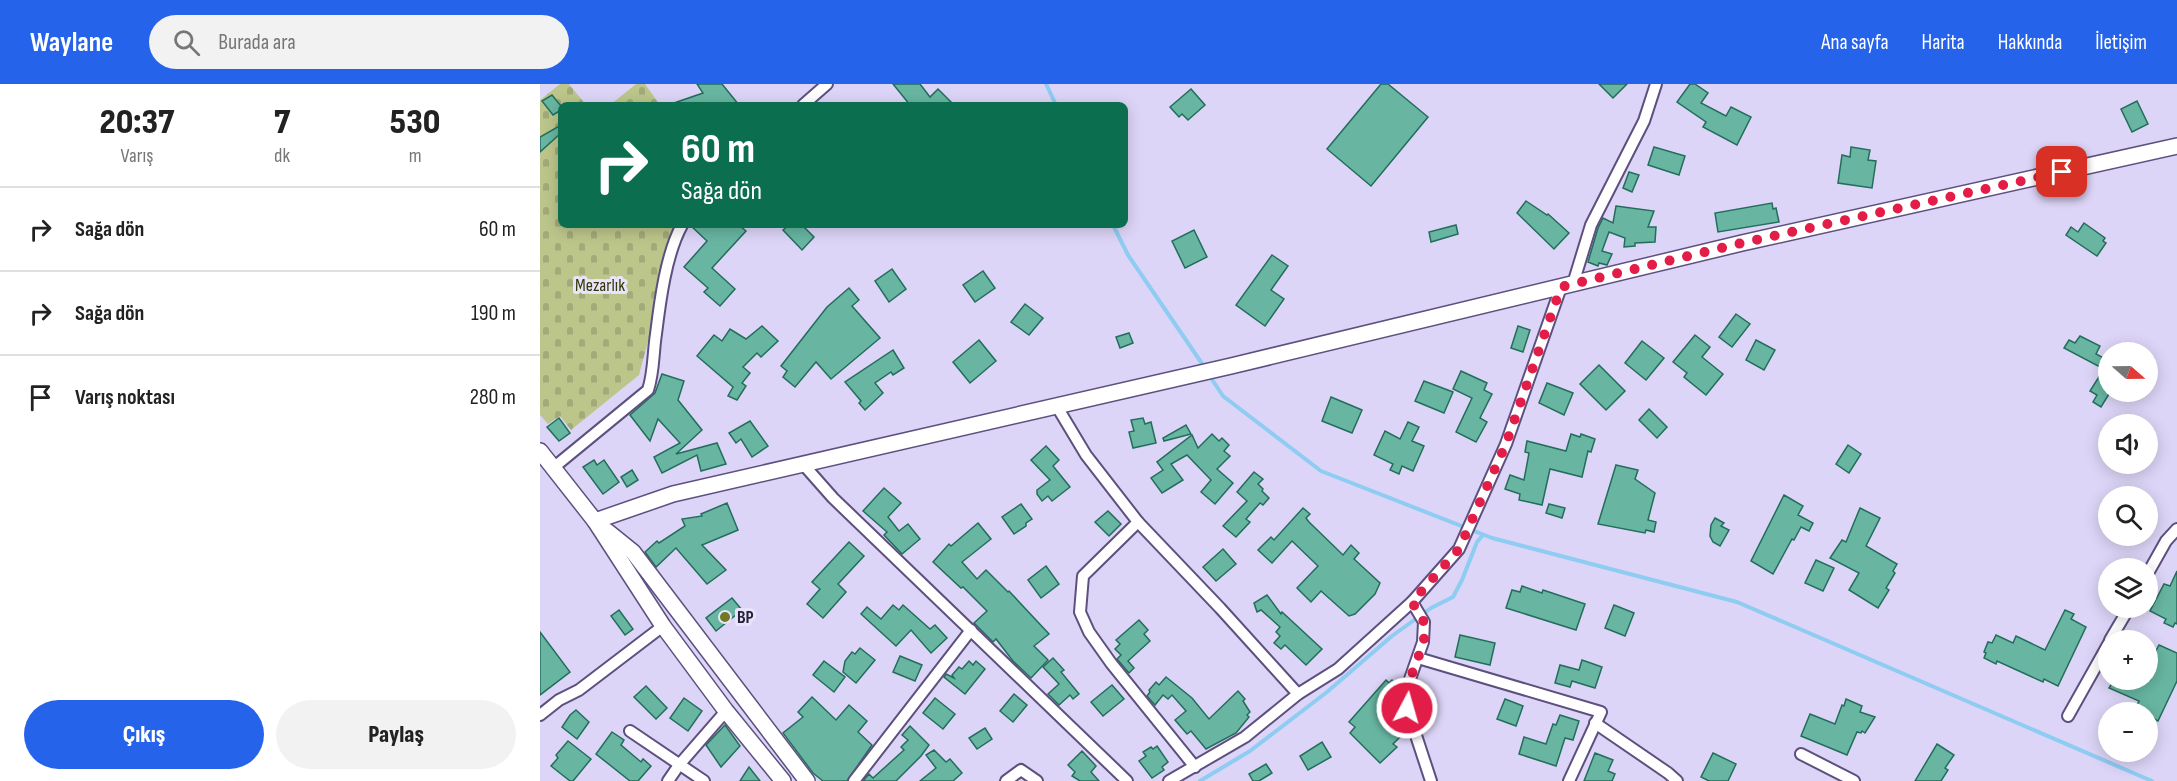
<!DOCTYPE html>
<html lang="tr">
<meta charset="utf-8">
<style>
:root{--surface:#fff;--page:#f2f2f2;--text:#222;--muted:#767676;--line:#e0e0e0;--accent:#2563eb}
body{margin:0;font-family:"Sofia Sans Condensed",sans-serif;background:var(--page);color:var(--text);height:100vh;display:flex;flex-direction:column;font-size:22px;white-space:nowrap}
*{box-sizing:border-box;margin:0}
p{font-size:20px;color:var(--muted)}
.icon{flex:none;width:33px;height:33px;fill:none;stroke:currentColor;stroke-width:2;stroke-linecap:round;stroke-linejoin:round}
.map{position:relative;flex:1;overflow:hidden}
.side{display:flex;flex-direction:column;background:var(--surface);width:540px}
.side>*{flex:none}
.guide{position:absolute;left:18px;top:18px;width:570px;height:126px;border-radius:9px;box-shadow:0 3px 15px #0003;background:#0b6e4f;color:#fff;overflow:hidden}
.needle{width:39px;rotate:110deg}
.tools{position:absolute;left:1558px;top:258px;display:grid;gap:12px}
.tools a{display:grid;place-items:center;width:60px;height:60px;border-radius:50%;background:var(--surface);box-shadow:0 3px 15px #0003;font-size:30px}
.pin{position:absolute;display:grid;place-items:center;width:51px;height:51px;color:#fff;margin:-26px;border-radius:12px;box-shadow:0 3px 9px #0006}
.me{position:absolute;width:66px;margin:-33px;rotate:6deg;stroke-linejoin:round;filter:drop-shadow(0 0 4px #0008)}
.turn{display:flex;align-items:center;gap:21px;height:126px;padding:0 24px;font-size:27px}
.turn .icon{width:78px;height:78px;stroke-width:2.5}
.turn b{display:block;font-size:42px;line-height:51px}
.eta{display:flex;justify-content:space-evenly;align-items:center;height:102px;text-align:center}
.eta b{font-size:36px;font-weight:800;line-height:42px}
.action{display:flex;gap:12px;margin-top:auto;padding:12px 24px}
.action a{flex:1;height:69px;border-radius:36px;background:var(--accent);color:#fff;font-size:24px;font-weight:800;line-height:69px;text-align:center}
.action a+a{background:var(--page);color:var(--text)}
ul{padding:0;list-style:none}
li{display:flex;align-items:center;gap:18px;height:84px;padding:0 24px;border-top:2px solid var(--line)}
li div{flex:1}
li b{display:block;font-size:22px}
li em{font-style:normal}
header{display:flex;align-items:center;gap:36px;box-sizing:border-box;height:84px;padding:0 30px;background:var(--accent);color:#fff}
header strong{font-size:28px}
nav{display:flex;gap:33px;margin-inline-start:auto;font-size:21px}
.search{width:420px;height:54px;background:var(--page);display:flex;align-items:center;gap:15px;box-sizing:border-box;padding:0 21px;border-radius:33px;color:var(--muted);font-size:22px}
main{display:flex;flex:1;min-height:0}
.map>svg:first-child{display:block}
.cemetery{fill:url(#cemetery-stones)}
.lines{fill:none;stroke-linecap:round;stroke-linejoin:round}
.stream{stroke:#8eccf2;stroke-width:4}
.building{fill:#68b6a2;stroke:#236d5d;stroke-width:1.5}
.minor-casing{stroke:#5d507f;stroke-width:14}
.secondary-casing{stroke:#5d507f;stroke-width:18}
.minor{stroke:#fff;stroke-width:10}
.secondary{stroke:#fff;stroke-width:15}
.route{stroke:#e11d48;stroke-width:10;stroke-dasharray:0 18}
.poi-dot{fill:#707a25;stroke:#e9e4fb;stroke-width:2}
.labels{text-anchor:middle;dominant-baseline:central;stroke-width:6;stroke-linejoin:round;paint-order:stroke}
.park-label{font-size:18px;fill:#323807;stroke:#e9e4fb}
.poi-label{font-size:18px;font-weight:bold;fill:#272136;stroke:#e9e4fb;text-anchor:start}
</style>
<header>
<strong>Waylane</strong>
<div class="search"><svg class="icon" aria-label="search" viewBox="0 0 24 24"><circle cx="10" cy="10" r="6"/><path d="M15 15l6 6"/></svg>Burada ara</div>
<nav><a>Ana sayfa</a><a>Harita</a><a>Hakkında</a><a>İletişim</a></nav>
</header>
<main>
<section class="side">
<div class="eta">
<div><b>20:37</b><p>Varış</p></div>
<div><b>7</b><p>dk</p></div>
<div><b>530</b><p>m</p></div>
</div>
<ul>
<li><svg class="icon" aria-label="right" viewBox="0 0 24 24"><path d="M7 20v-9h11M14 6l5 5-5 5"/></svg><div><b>Sağa dön</b></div><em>60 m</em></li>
<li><svg class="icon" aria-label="right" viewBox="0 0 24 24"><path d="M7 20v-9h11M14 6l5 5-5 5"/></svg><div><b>Sağa dön</b></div><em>190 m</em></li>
<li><svg class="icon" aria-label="arrive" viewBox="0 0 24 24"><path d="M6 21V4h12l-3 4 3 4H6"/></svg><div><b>Varış noktası</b></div><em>280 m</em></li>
</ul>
<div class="action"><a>Çıkış</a><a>Paylaş</a></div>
</section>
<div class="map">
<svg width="1637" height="697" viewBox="0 0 1637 697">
<defs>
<pattern id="cemetery-stones" width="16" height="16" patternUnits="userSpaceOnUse" patternTransform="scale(1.5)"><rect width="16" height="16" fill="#bcc68b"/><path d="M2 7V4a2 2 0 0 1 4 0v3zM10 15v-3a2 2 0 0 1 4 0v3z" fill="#a2aa79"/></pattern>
</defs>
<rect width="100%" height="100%" fill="#ddd5f7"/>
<g class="cemetery">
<polygon points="20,0 29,0 46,21 21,21 21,141 139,141 99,291 31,346 20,332 8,340 0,331 0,16"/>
<polygon points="96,0 105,0 120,21 70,21"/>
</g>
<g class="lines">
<g class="stream">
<polyline points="506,0 516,21"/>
<polyline points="573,141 588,171 665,284"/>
<polyline points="669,291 683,312 781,387 952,454 1197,518 1612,697"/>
<polyline points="660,697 710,667 787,608 852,552 891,524 913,513 922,496 937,458 943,451"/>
</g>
</g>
<g class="building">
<polygon points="157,0 182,0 199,21 135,21 134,19 163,9"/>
<polygon points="353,0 380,0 390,13 398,5 414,21 370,21"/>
<polygon points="841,0 848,0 888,33 831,102 787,65"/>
<polygon points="1059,0 1087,0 1073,14"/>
<polygon points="1150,0 1155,0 1168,9 1161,19 1186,32 1191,23 1211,33 1197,61 1163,43 1166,38 1137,18"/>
<polygon points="651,5 665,21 648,36 642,30 639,33 630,23"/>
<polygon points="12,11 21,22 21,26 13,31 2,17"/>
<polygon points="1597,17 1608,40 1592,48 1581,25"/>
<polygon points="21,41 21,49 0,68 0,53"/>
<polygon points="1114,63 1145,72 1139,91 1108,81"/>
<polygon points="1311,63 1330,66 1328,76 1336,77 1332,104 1298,99 1302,71 1310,73"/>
<polygon points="1089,88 1099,91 1092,108 1083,104"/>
<polygon points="986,117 1007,131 1008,130 1029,149 1014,165 977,129"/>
<polygon points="1232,119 1233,125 1236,124 1239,138 1178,148 1175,129"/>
<polygon points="1076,122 1114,127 1108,143 1116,143 1115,158 1095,159 1095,162 1084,163 1085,154 1069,148 1062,167 1072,170 1067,181 1059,179 1058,182 1048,178 1058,144 1063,134 1073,139"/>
<polygon points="1544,139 1565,154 1563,157 1566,159 1557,172 1526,151 1531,143 1538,148"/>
<polygon points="150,141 199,141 206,147 172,184 195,205 180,222 164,208 168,204 144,183 167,157"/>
<polygon points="249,141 262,141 274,153 262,166 243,146"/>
<polygon points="916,141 918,150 891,158 889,148"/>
<polygon points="654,146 667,173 645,184 632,157"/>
<polygon points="732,171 748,182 731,206 744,215 725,242 696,221"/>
<polygon points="352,185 366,205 349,218 335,197"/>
<polygon points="443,187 455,204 435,218 423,201"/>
<polygon points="309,204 319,216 312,222 340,254 291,295 276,278 255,303 243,293 247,287 241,282 287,223"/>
<polygon points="485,220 503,234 489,251 471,238"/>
<polygon points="1196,230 1210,240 1192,263 1179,253"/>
<polygon points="222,242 238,257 221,273 217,269 203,283 210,289 202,299 206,302 197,316 188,312 193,303 157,272 174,251 182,257 190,245 206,255"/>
<polygon points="978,242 990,246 983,268 971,264"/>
<polygon points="589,249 593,259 580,264 576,253"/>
<polygon points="1155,251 1170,263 1162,273 1183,290 1166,311 1144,293 1147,289 1133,278"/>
<polygon points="1540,252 1560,262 1556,270 1569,277 1569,310 1561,323 1553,318 1557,311 1550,307 1564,285 1524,264 1529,256 1535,259"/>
<polygon points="439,256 456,277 430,299 413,278"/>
<polygon points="1216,256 1235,266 1224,286 1206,276"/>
<polygon points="1102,257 1124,274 1106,296 1085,279"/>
<polygon points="353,266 364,284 353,291 351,288 335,299 343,309 325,326 319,319 321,317 305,298"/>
<polygon points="1059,281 1085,307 1066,326 1040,300"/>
<polygon points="921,287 947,299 944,306 952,310 940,334 947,338 936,358 916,348 932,314 913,305"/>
<polygon points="122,290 144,297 138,316 162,346 136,370 177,359 186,380 161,387 157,371 122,389 114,373 140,359 118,335 110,357 90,331 115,309"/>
<polygon points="884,297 913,308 904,329 875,317"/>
<polygon points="1007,299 1033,309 1024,331 999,319"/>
<polygon points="791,313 822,326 812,349 782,337"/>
<polygon points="1109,325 1127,343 1117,354 1099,336"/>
<polygon points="19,334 30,349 19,357 7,343"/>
<polygon points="603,334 605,340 611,338 616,359 593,364 589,348 594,347 591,336"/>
<polygon points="210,337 228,362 212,373 201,355 196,359 189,349"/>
<polygon points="868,338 879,343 872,357 884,362 873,387 862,382 859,390 850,386 853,380 834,371 845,347 860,355"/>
<polygon points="646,341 651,350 624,357 623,354"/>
<polygon points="672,350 679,357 682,354 689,361 684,367 690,372 677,385 693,399 675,420 661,408 671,396 647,371 631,380 643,396 622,409 611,394 623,386 617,378 652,351 658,364"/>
<polygon points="1031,350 1040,353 1041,350 1055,355 1051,368 1048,367 1042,393 1010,385 1002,421 979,416 980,410 965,405 970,391 984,396 989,369 985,368 987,357 1026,367"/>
<polygon points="1308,361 1321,370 1309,389 1296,380"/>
<polygon points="506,362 519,376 513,382 530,403 512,417 508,412 502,417 497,410 497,406 510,396 491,376"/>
<polygon points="54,376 57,381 64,376 79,398 63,410 43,383"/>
<polygon points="1076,381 1098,386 1095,395 1115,409 1108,436 1116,438 1114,448 1106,446 1105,449 1058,440"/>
<polygon points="92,386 98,396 87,403 81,393"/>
<polygon points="714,388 723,395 718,400 723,405 722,407 729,414 723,421 720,419 706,435 710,438 696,453 683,442 707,417 697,408"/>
<polygon points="344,404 361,419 348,433 359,447 368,440 380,455 362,470 344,451 347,448 323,427"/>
<polygon points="1244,411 1263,422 1258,431 1273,439 1269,447 1261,443 1254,456 1252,455 1233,490 1211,477"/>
<polygon points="187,419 198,446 162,461 186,486 167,500 136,464 116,483 105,468 117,457 119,459 145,442 142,435 162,432 161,430"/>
<polygon points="481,420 492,435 486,439 486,442 474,450 462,433"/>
<polygon points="1009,420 1025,424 1022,434 1006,429"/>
<polygon points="763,424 770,430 766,434 769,438 803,471 811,461 819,469 814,475 840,499 835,510 815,530 809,532 781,507 771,518 757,504 778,482 752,457 732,479 718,466 731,453 734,456"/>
<polygon points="1320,424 1340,434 1326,462 1357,480 1353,487 1355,489 1346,504 1349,506 1338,524 1309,506 1319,489 1290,474 1302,456 1306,458"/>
<polygon points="568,427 581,440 569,452 555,438"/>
<polygon points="1175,434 1184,439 1181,442 1189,446 1180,462 1173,458 1170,452 1171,441"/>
<polygon points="438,439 451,455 422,478 437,495 446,486 468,508 469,507 509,550 494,562 508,576 491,594 473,577 456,555 453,558 434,539 447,527 423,503 421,504 393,478 409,460 411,462"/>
<polygon points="309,458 324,472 298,500 306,508 283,534 267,520 280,505 272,498"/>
<polygon points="683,465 696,480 676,497 663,483"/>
<polygon points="1276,476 1294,484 1283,507 1265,499"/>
<polygon points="506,482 519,500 501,514 488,496"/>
<polygon points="1637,487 1637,540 1635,539 1633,543 1624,539 1626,535 1610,527 1624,500 1630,502"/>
<polygon points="982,502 1002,509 1003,506 1045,520 1036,546 966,524 972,506 980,508"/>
<polygon points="727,511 741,530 742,528 782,565 766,581 745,561 741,565 734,559 740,552 736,548 740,543 721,526 717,528 714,519"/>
<polygon points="192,514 202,526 176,547 166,534"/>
<polygon points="353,521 359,526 363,521 390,545 395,541 407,554 391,569 371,546 356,562 321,530 327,523 341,535"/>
<polygon points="1074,521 1094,529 1085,552 1065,544"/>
<polygon points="79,526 93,545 85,551 71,532"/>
<polygon points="1525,526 1534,530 1531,535 1546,543 1518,602 1504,595 1503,598 1457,577 1456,580 1444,574 1446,569 1444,568 1448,558 1452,559 1456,551 1473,559 1476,552 1505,566"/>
<polygon points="599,536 608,546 604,550 610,557 588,577 594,584 589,589 577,575 581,571 575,565 580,560 576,556"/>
<polygon points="0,548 30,588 0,611"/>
<polygon points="920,551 955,559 950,581 915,573"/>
<polygon points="1619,561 1637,569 1637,597 1618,637 1608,632 1608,628 1602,628 1595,625 1599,617 1569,604 1574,596 1610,596 1617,581 1610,578"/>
<polygon points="320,564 335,576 316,599 303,588 305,577 312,568 315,570"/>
<polygon points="360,572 382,581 375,597 353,588"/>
<polygon points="513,574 524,586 521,588 539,610 533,615 530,611 519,621 508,610 519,600 503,583"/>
<polygon points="1042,576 1062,583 1055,604 1032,597 1030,603 1015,599 1020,581 1039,586"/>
<polygon points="284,577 305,593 294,608 273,591"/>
<polygon points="429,577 433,581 436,577 445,585 425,610 404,593 406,590 414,594 412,591 419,583 422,585"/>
<polygon points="626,593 652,614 669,635 698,607 705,615 703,617 710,628 707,631 709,633 696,649 666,665 651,647 647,650 635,636 646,627 632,611 628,615 623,611 615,621 607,612 610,608 609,606 616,598 619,601"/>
<polygon points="846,596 849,599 852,596 861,606 861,612 845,629 846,630 843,634 861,652 853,660 857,663 840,679 810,649 815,643 809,638"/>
<polygon points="572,601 584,615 563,632 551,618"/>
<polygon points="106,602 127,624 116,635 94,613"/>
<polygon points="474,610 487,621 473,638 460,627"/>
<polygon points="272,613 296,636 309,621 327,637 318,648 332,661 307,697 283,697 273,689 243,649 263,633 258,628"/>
<polygon points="144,614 162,627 148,647 130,634"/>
<polygon points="395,614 415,630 403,645 383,629"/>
<polygon points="965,615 983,622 976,642 957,635"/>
<polygon points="1306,615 1322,622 1320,628 1335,633 1325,649 1322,647 1321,649 1317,648 1307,671 1261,652 1270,630 1295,640 1302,621 1304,622"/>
<polygon points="36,626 49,638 37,655 22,643 30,631"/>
<polygon points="1020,631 1039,637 1033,656 1025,654 1016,682 979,670 984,653 1006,660 1013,640 1016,641"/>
<polygon points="185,641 200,662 181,683 166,661"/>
<polygon points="370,642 389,661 381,672 356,697 323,697 329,690 333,694 364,666 361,663 368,656 362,651"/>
<polygon points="445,644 452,655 437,665 429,654"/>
<polygon points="72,648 84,656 81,661 101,678 103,675 111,682 98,697 90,697 56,670"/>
<polygon points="28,657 51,675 33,697 30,697 11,682 18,674 16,671"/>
<polygon points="782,658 791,673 768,686 760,672"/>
<polygon points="1397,660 1414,671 1405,684 1408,686 1401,697 1375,697"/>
<polygon points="617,662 628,678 622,683 624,686 612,694 599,677 606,672 603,668 611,663 613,665"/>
<polygon points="394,666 406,678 410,675 422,689 413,697 380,697 396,684 386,671"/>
<polygon points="542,667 556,682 551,688 559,697 540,697 532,692 535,688 528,681"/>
<polygon points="1055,669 1073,676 1068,687 1075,690 1072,697 1044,697"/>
<polygon points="1173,669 1196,680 1188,697 1169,697 1161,693"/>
<polygon points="726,680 732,689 719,697 713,697 709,690"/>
<polygon points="209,683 220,697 200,697"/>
</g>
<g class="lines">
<defs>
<g id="minor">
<polyline points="263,21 287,0"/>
<polyline points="1033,200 1051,141 1104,37 1116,0"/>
<polyline points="516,321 546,371 598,438 680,524 758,610"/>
<polyline points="263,380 293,414 587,697"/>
<path d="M13,384L108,306C114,288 113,269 116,250C120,217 126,170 142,141"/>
<polyline points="598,438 543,492 540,528 549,548 571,579 655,683"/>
<polyline points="1608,489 1626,457 1637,445"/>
<polyline points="872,518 884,538 883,558 870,595 867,624 891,697"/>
<polyline points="1570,556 1589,524"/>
<polyline points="878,574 1061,628 1029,697"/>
<polyline points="0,631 19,616 39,606 123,542"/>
<polyline points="1528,632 1569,559"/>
<polyline points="1055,639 1128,689 1137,697"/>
<polyline points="90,647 164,697"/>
<polyline points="1261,670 1314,697"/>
<polyline points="128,697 139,681 186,627"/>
<polyline points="314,697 431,546"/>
<polyline points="466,697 481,686 497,697"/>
<polyline points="629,697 705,653 758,610 798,585 872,518 919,465 966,360 1021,203"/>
</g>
<g id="secondary">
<polyline points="0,367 55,437 123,542 186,627 243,697"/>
<polyline points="55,437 133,410 691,282 1202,159 1637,62"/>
<polyline points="67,447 93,468 267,697"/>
</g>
</defs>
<use href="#minor" class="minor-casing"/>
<use href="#secondary" class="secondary-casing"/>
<use href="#minor" class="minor"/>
<use href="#secondary" class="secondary"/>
</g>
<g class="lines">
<polyline class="route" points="867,624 870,595 884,558 884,538 872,518 919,465 966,360 1021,203 1202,159 1522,88"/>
</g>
<circle class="poi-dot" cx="185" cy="533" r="6"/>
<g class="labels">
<g class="park-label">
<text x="60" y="201">Mezarlık</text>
</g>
<g class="poi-label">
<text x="197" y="533">BP</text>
</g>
</g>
</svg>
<div class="tools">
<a><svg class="needle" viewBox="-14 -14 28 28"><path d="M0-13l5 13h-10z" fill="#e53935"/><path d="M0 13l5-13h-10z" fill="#767676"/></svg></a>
<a><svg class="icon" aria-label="sound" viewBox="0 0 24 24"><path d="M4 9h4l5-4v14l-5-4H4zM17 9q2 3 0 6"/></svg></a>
<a><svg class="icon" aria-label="search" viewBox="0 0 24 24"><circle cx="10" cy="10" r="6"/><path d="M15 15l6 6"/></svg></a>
<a><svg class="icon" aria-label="layers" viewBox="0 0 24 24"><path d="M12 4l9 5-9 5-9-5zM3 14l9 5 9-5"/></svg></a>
<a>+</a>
<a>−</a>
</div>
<div class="pin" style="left:1522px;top:88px;background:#d93025"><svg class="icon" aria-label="arrive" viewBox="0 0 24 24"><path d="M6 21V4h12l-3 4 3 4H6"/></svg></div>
<svg class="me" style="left:867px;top:624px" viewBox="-20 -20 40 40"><circle r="17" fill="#e11d48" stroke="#fff" stroke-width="3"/><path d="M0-11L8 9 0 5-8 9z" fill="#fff"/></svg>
<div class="guide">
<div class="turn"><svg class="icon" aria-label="right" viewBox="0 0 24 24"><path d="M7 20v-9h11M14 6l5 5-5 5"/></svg><div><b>60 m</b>Sağa dön</div></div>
</div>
</div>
</main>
